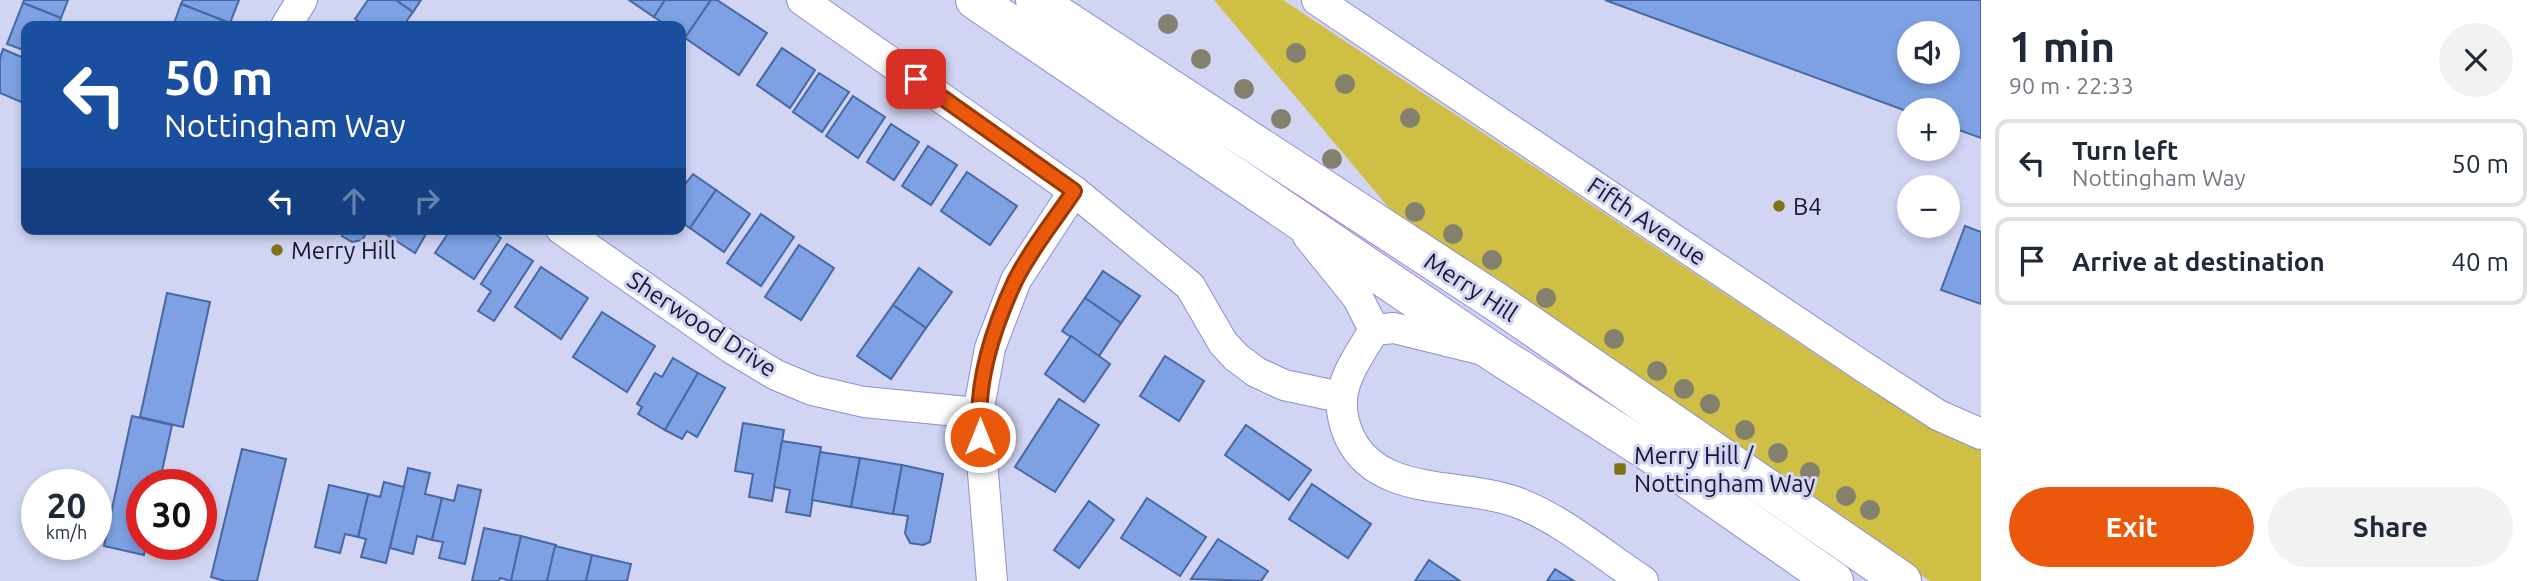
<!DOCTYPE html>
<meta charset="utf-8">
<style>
:root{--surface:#fff;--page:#f2f2f3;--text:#1f2937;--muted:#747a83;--line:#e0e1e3;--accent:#ea580c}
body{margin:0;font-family:Ubuntu,sans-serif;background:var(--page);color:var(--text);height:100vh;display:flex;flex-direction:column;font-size:26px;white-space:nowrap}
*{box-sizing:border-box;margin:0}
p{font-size:23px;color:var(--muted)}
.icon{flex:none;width:38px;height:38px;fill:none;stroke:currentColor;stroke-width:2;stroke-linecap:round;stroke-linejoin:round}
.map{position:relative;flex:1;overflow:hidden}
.panel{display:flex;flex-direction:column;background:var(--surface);width:560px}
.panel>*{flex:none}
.banner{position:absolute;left:21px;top:21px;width:665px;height:214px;border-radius:14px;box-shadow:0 4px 10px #0003;background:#1a4fa0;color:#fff;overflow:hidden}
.buttons{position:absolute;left:1897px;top:21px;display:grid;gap:14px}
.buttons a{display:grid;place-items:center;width:63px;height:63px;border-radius:50%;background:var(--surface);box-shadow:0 4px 10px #0003;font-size:35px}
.speed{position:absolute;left:21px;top:469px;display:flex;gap:14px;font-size:35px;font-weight:700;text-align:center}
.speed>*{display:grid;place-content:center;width:91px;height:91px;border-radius:50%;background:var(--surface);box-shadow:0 4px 10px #0003;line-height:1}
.speed small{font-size:18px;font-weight:400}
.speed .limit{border:10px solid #d22;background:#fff;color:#111}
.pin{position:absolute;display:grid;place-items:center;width:60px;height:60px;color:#fff;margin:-30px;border-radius:14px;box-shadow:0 4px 10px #0006}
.me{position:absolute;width:77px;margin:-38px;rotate:0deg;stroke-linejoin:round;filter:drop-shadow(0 0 5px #0008)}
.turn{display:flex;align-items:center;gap:24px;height:147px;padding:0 28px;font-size:32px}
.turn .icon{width:91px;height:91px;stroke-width:2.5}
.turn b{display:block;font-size:49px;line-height:60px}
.lanes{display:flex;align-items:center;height:66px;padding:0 28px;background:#0003;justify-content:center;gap:35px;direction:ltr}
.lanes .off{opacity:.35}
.round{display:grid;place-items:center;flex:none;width:74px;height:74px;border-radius:37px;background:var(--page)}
.summary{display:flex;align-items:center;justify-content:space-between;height:119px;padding:0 28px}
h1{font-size:42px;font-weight:700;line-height:52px}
.cta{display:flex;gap:14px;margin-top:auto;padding:14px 28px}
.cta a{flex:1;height:80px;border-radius:42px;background:var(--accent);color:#fff;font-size:28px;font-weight:700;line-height:80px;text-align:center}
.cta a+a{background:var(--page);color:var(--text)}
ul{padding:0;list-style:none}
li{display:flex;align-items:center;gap:21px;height:88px;margin:0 14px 10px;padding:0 14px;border:4px solid var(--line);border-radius:14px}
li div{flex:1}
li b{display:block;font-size:26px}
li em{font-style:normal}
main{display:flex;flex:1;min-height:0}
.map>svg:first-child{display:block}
.green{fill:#cfbf45}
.building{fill:#7da1e2;stroke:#4768a5;stroke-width:2;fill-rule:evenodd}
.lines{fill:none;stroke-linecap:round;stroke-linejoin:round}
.street-casing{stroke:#8c8fd6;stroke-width:32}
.highway-casing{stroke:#8c8fd6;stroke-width:40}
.street{stroke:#fff;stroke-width:30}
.highway{stroke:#fff;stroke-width:38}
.tree{fill:#83806d}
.route-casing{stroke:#983908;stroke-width:18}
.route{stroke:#ea580c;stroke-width:12}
.poi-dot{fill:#7e7213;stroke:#d1d4f2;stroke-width:2.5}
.labels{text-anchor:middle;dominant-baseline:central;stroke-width:6;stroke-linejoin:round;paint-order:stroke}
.poi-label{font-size:24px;fill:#171632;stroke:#d1d4f2;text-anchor:start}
.street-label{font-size:24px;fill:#171632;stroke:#d1d4f2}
</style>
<main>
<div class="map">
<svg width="1981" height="581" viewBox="0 0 1981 581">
<rect width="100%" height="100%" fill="#d1d4f2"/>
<polygon class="green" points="1214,0 1283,0 1870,390 1981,446 1981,581 1930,581 1813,506 1406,228"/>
<g class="building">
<polygon points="24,0 68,0 61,18 23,3"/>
<polygon points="183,0 239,0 230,23 181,4"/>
<polygon points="368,0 396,0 413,12 403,26 366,26 355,19"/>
<polygon points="396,0 421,0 413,12"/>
<polygon points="629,0 665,0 654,17"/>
<polygon points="665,0 711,0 685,38 681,35 681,26 668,26 654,17"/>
<polygon points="711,0 717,0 767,33 739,75 685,38"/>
<path d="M1605,0H1981V138L1948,126V110L1909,112ZM1909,33H1948V72H1909Z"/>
<polygon points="23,3 61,18 58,26 26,26 26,51 7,44"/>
<polygon points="181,4 230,23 229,26 173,26"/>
<polygon points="782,48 815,70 790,108 757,85"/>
<polygon points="3,49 26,59 26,104 0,93 0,58"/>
<polygon points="819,73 849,92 822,132 793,112"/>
<polygon points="853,96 885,117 858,158 826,136"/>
<polygon points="891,124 919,142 894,180 867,162"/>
<polygon points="928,146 957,165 931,205 902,186"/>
<polygon points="967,172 1017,206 990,245 941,211"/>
<polygon points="693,174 716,190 690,228 681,222 681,180 686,183"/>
<polygon points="716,190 750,214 724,252 690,228"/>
<polygon points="761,214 794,237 761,286 727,263"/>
<polygon points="1965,226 1981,232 1981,304 1941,290"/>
<polygon points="340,229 369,229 362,240 352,242 342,236"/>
<polygon points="378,229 429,229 415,253"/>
<polygon points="451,229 488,229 501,238 474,279 435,253"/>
<polygon points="507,244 533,261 494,321 478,311 491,291 481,284"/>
<polygon points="799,245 834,268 801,320 765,297"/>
<polygon points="541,267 588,298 561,339 515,307"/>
<polygon points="919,268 952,292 926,328 893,305"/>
<polygon points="1103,271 1140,296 1121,323 1085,298"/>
<polygon points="167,293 210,302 183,427 140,417"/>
<polygon points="1085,298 1121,323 1099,356 1062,331"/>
<polygon points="893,305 926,328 891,379 857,356"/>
<polygon points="602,312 655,346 627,392 573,357"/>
<polygon points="1071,336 1110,364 1084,402 1045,374"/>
<polygon points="1165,356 1204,381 1179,421 1140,396"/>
<polygon points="673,358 698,373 665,430 638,414 642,407 637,404 655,373 662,377"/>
<polygon points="698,373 725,388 697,437 687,431 682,439 665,430"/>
<polygon points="1059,399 1099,425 1055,492 1015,467"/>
<polygon points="132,416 172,425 159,485 142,485 142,544 146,544 144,555 104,546"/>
<polygon points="743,423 784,430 772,501 749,497 753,474 735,471"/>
<polygon points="1246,425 1311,470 1289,500 1225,455"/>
<polygon points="782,441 821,447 810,516 786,512 790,490 774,487"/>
<polygon points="242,449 286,459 257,581 225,581 211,577"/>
<polygon points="820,452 860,458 851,507 812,500"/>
<polygon points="860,458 902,465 893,514 851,507"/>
<polygon points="902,465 943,474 930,542 923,545 910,543 905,533 908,516 893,514"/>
<polygon points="408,468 430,473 425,494 442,498 432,540 417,536 413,554 390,548"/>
<polygon points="384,482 404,487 386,563 361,557 366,539 358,537 368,494 380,497"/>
<polygon points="1312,484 1371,524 1348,558 1289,519"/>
<polygon points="329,485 368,494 358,537 345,534 340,553 315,547"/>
<polygon points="458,485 481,490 465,564 439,558 443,542 432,540 442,498 454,501"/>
<polygon points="1147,498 1206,537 1180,576 1121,538"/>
<polygon points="1089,501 1114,520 1079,568 1054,550"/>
<polygon points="484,528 521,536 511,581 500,578 499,581 472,581"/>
<polygon points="521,536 556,545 547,581 511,581"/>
<polygon points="1218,539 1268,571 1261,581 1191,579"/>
<polygon points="555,546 592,555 586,581 547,581"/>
<polygon points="592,555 631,564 627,581 586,581"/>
<polygon points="1429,560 1460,581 1415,581"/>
<polygon points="1555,569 1574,581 1547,581"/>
</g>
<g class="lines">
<defs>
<g id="street">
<polyline points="802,0 1074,191 1190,286 1223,343 1236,357 1256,372 1284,385 1340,397"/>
<polyline points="1317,0 1864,367 1938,415 1981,434"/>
<polyline points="286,26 302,0"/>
<polyline points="561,229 731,348 776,375 812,390 864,402 978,413"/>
<polyline points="1308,236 1358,298 1374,330"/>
<path d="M1374,330C1352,367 1329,394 1350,438C1379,498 1462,482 1516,502C1562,519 1603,555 1643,581"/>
<polyline points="1374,330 1394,328 1479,349"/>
<polyline points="992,581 978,413 990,348 1016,280 1074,191"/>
</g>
<g id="highway">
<polyline points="975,0 1496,354 1649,452 1834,581"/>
<polyline points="1035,0 1498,303 1902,581"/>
</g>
</defs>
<use href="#street" class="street-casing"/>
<use href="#highway" class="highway-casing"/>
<use href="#street" class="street"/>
<use href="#highway" class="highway"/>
</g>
<g class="tree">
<circle cx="1168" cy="24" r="10"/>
<circle cx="1296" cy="53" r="10"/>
<circle cx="1201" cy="59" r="10"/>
<circle cx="1345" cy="84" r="10"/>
<circle cx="1244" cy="89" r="10"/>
<circle cx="1410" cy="118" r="10"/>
<circle cx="1281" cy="119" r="10"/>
<circle cx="1332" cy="159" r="10"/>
<circle cx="1415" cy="212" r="10"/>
<circle cx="1453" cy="234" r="10"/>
<circle cx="1492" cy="260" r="10"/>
<circle cx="1546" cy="298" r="10"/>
<circle cx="1614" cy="339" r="10"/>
<circle cx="1657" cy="371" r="10"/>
<circle cx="1684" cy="389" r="10"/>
<circle cx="1710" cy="404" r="10"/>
<circle cx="1745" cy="430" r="10"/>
<circle cx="1778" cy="453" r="10"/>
<circle cx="1810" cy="472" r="10"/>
<circle cx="1846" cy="496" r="10"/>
<circle cx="1870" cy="510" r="10"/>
</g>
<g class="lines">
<defs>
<path id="route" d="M916,79L1074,191C1055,220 1030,250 1015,281C993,328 975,385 980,437"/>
</defs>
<use href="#route" class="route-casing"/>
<use href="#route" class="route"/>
</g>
<g class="poi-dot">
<circle cx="1779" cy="206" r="7"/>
<circle cx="277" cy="250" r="7"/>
<rect x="1613" y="462" width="14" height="14" rx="3.5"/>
</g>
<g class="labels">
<g class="poi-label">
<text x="1793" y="206">B4</text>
<text x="291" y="250">Merry Hill</text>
<text x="1634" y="455">Merry Hill /<tspan x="1634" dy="28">Nottingham Way</tspan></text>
</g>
<g class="street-label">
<text transform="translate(1647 221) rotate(34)">Fifth Avenue</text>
<text transform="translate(1471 287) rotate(33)">Merry Hill</text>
<text transform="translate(702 324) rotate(33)">Sherwood Drive</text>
</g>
</g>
</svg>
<div class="buttons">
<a><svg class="icon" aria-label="sound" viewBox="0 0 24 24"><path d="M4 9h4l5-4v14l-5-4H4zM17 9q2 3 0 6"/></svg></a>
<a>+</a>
<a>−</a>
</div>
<div class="speed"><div>20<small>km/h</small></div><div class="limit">30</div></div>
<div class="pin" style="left:916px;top:79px;background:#d93025"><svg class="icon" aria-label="arrive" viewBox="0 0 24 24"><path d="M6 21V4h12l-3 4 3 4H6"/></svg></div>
<svg class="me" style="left:980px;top:437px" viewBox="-20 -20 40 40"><circle r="17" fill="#ea580c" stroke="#fff" stroke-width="3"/><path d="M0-11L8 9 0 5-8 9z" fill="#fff"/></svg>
<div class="banner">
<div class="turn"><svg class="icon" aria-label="left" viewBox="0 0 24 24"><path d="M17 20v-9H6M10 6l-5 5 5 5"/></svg><div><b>50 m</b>Nottingham Way</div></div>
<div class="lanes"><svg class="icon" aria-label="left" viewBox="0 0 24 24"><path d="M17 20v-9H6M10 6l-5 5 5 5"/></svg><svg class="icon off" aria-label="ahead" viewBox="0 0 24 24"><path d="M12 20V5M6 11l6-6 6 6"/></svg><svg class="icon off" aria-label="right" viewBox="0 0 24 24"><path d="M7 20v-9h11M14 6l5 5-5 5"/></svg></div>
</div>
</div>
<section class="panel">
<div class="summary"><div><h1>1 min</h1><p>90 m · 22:33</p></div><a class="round"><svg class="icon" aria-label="close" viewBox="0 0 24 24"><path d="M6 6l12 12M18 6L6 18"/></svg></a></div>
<ul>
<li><svg class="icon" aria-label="left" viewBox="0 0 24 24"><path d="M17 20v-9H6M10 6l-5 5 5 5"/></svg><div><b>Turn left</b><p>Nottingham Way</p></div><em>50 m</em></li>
<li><svg class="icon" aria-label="arrive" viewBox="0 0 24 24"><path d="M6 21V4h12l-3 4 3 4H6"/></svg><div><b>Arrive at destination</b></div><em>40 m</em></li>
</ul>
<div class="cta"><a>Exit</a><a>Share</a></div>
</section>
</main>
